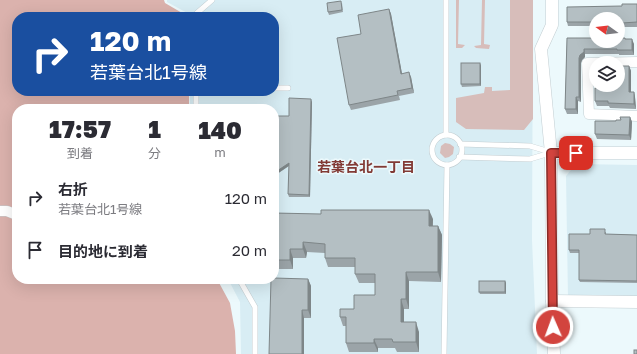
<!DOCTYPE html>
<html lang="ja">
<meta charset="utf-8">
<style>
:root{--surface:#fff;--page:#f2f2f3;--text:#2b2b33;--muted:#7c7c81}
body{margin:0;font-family:"Golos Text","Noto Sans JP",sans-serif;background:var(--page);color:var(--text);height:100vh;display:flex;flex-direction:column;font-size:15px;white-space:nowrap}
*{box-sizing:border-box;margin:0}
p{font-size:13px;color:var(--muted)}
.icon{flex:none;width:22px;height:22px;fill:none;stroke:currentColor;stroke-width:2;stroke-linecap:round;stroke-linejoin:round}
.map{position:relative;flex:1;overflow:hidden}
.details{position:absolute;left:12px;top:104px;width:267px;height:180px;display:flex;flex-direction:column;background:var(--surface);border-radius:16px;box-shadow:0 4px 16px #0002}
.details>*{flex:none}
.top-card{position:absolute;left:12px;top:12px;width:267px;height:84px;border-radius:16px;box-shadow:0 4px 16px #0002;background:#1a4fa0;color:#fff;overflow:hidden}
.needle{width:26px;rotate:285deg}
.controls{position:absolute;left:589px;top:12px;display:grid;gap:8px}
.controls a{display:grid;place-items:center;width:36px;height:36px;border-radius:50%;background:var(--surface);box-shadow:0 4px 16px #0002;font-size:20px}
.pin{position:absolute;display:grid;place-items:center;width:34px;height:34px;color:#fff;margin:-17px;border-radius:8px;box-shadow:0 2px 6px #0006}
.me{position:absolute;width:44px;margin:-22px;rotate:358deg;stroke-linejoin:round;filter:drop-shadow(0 0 3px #0008)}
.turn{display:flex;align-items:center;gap:14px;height:84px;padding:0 12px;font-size:18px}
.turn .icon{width:52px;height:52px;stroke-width:2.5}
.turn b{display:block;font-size:28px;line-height:34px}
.eta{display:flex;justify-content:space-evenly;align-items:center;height:68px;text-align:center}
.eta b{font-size:24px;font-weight:800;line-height:28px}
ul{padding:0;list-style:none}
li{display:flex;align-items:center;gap:12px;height:52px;padding:0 12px}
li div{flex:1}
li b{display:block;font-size:15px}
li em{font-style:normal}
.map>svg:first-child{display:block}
.built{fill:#d8edf4}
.green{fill:#d7bdba}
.forest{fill:#dbb2ad}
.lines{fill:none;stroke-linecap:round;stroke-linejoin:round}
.service-casing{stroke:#c2cdd1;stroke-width:6}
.minor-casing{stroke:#c2cdd1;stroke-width:11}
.tertiary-casing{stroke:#c2cdd1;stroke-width:13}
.service{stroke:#fff;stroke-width:5}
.minor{stroke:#fff;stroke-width:10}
.tertiary{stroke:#fff;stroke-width:12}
.wall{fill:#9ba4a8}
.shaded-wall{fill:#7e8688}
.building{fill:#b4bfc3;stroke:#7e8688}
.route-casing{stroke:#882c28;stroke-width:10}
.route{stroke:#d2443e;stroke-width:7}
.labels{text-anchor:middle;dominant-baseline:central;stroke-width:3;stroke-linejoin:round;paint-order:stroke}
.neighbourhood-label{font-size:14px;font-weight:bold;fill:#823a35;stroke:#ecf9fc}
</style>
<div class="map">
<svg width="637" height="354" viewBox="0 0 637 354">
<rect width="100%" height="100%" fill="#ecf9fc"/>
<g class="built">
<polygon points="167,0 533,0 532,240 537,354 241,354 240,302 228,279 274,279 274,109 190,109 190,91 274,91 274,17 192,17 191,15 167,2"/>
<polygon points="576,164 637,165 637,300 568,298 566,176"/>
</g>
<g class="green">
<polygon points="456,0 459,0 458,44 465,45 462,48 456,48"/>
<polygon points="482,0 485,0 484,44 490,45 489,49 476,48 474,46 481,45"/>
<polygon points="510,0 533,0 533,119 524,130 466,129 456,122 456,98 484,93 485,87 492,87 492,91 510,90"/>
<polygon points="445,143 450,144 454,147 453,154 449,157 445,158 440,153 441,146"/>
</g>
<polygon class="forest" points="0,0 164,0 165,3 189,17 17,17 17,91 189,91 189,109 17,109 17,279 217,279 230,303 235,331 236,354 0,354"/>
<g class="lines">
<defs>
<g id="service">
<polyline points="446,0 446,135"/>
<polyline points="197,17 197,13 212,0"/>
<polyline points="274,88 288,88"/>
<polyline points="196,109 196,91"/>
<circle cx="447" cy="150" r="15"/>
<polyline points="460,144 530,146 550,152"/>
<polyline points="459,157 530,159 550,153"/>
<polyline points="239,279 255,307 255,354"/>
<polyline points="444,354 447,165"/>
</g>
<g id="minor">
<polyline points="637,62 587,63 589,114 637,116"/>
<polyline points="0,211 7,211 17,215"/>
</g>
<g id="tertiary">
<polyline points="552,0 552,25 541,49 551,153 552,301 554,354"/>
<polyline points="551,153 637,153"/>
<polyline points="552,301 637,302"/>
</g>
</defs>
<use href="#service" class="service-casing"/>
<use href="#minor" class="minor-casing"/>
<use href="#tertiary" class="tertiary-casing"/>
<use href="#service" class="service"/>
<use href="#minor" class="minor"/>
<use href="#tertiary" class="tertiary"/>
</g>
<g class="wall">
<polygon points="342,3 343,12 329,15 328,12"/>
<polygon points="637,4 637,27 624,27 623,25 618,26 618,19 596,19 596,26 568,26 567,22 622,6"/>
<polygon points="389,9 391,14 402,74 411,77 414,93 399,96 400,100 351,110 349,105 361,34"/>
<polygon points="567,38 625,39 634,44 634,55 619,55 619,54 585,54 585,57 582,60 581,63 581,102 578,101 578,114 567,114 565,109"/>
<polygon points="480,63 481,66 481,86 462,87 461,84"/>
<polygon points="629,66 631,71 631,92 634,92 635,97 636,109 610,108 609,106 597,106 595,101"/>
<polygon points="312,102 310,197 289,197 288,194 289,166 274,176 274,116 289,116"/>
<polygon points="630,117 632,122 631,140 597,139 595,134 616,121"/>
<polygon points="274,213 433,219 433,226 438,226 442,235 441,282 409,281 409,309 404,309 404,322 419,332 419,352 397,352 395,348 378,348 378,352 349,352 346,343 346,326 343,326 340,317 354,309 375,295 375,283 359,283 355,274 355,267 328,267 325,258 325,253 307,252 306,258 293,258 293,269 274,269"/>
<polygon points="606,232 606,234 637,235 637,283 580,282 579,280 579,253 570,253 569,250 590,234"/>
<polygon points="308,279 311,286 311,318 304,318 304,354 269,354"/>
<polygon points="505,281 506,283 506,294 480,294 479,292"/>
</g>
<g class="shaded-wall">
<polygon points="389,9 391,14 403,79 401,74"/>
<polygon points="632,39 634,44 634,55 632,50"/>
<polygon points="584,49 585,54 585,57 582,60 581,63 581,102 579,97 579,58 580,55"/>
<polygon points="480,63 481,66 481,86 480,84"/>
<polygon points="629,66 631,71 631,97 629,92"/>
<polygon points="409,72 411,77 414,93 412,88"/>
<polygon points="634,92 635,97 636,109 634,104"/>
<polygon points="576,97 578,101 578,114 576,109"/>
<polygon points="311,99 312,102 310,197 309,195"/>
<polygon points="630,117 632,122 631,140 629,135"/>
<polygon points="289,163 290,165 274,176 274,173"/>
<polygon points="429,210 433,219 432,235 429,226"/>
<polygon points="438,226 442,235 441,282 438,272"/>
<polygon points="303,242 307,252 306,258 303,249"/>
<polygon points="290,249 293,258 293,269 290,260"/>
<polygon points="406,272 409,281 409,309 406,299"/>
<polygon points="308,279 311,286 311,318 308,310"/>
<polygon points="505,281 506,283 506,294 505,292"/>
<polygon points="401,299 404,309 404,332 401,322"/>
<polygon points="302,310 304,318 304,354 302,354"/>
<polygon points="416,322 419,332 419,352 416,342"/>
<polygon points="374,339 378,348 378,352 374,343"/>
</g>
<g class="building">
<polygon points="341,1 342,10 328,12 327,3"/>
<polygon points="622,4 637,4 637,22 622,23 622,21 618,21 618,19 596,19 596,22 567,22 567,7 622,6"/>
<polygon points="389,9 401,74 409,72 412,88 397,91 398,95 349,105 337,38 361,34 358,15"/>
<polygon points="567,38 596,38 596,41 618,41 618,38 625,38 625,39 632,39 632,50 617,50 617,49 584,49 584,52 580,55 579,58 579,97 576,97 576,109 565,109"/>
<rect x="461" y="63" width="19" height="21"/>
<polygon points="618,66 629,66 629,92 634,92 634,104 608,103 608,101 595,101 595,88 599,88 599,85 618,85"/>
<polygon points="289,98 311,99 309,195 288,194 289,163 274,173 274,116 289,116"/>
<polygon points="238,108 255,108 259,109 236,109"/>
<polygon points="620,117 630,117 629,135 595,134 595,121 616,121 616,120 621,120"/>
<polygon points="321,210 429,210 429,226 438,226 438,272 406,272 406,299 401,299 401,322 416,322 416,342 393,342 392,339 374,339 374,343 346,343 346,317 340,317 340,309 354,309 354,295 375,295 375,274 355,274 355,258 325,258 325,244 303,242 303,249 290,249 290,260 274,260 274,213 321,214"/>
<polygon points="590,229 605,229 605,234 637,235 637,281 579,280 579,250 569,250 569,234 590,234"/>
<polygon points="274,278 308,279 308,310 302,310 302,354 269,354 271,279 274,279"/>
<rect x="479" y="281" width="26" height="11"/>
<rect x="634" y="350" width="3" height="4"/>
</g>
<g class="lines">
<defs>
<polyline id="route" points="553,327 551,153 576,153"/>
</defs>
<use href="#route" class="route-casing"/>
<use href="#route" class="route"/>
</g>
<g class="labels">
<g class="neighbourhood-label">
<text x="366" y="166">若葉台北一丁目</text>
</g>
</g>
</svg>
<div class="controls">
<a><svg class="needle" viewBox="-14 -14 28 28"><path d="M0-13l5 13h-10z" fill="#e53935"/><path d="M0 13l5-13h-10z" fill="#7c7c81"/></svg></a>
<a><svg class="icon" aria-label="layers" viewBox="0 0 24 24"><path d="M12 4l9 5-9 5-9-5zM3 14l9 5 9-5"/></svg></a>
</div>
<div class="pin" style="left:576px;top:153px;background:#d93025"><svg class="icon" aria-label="arrive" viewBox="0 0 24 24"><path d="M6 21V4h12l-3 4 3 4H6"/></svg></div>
<svg class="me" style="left:553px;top:327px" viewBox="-20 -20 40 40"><circle r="17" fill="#d2443e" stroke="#fff" stroke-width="3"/><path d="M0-11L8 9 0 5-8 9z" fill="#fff"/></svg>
<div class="top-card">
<div class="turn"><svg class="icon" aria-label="right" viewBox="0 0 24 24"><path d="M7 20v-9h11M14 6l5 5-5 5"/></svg><div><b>120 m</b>若葉台北1号線</div></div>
</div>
<section class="details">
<div class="eta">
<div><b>17:57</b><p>到着</p></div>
<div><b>1</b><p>分</p></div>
<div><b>140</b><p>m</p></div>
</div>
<ul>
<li><svg class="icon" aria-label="right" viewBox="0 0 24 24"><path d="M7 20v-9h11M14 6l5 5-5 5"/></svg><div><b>右折</b><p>若葉台北1号線</p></div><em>120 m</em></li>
<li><svg class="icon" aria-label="arrive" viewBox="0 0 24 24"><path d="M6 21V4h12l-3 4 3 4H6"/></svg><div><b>目的地に到着</b></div><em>20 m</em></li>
</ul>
</section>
</div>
